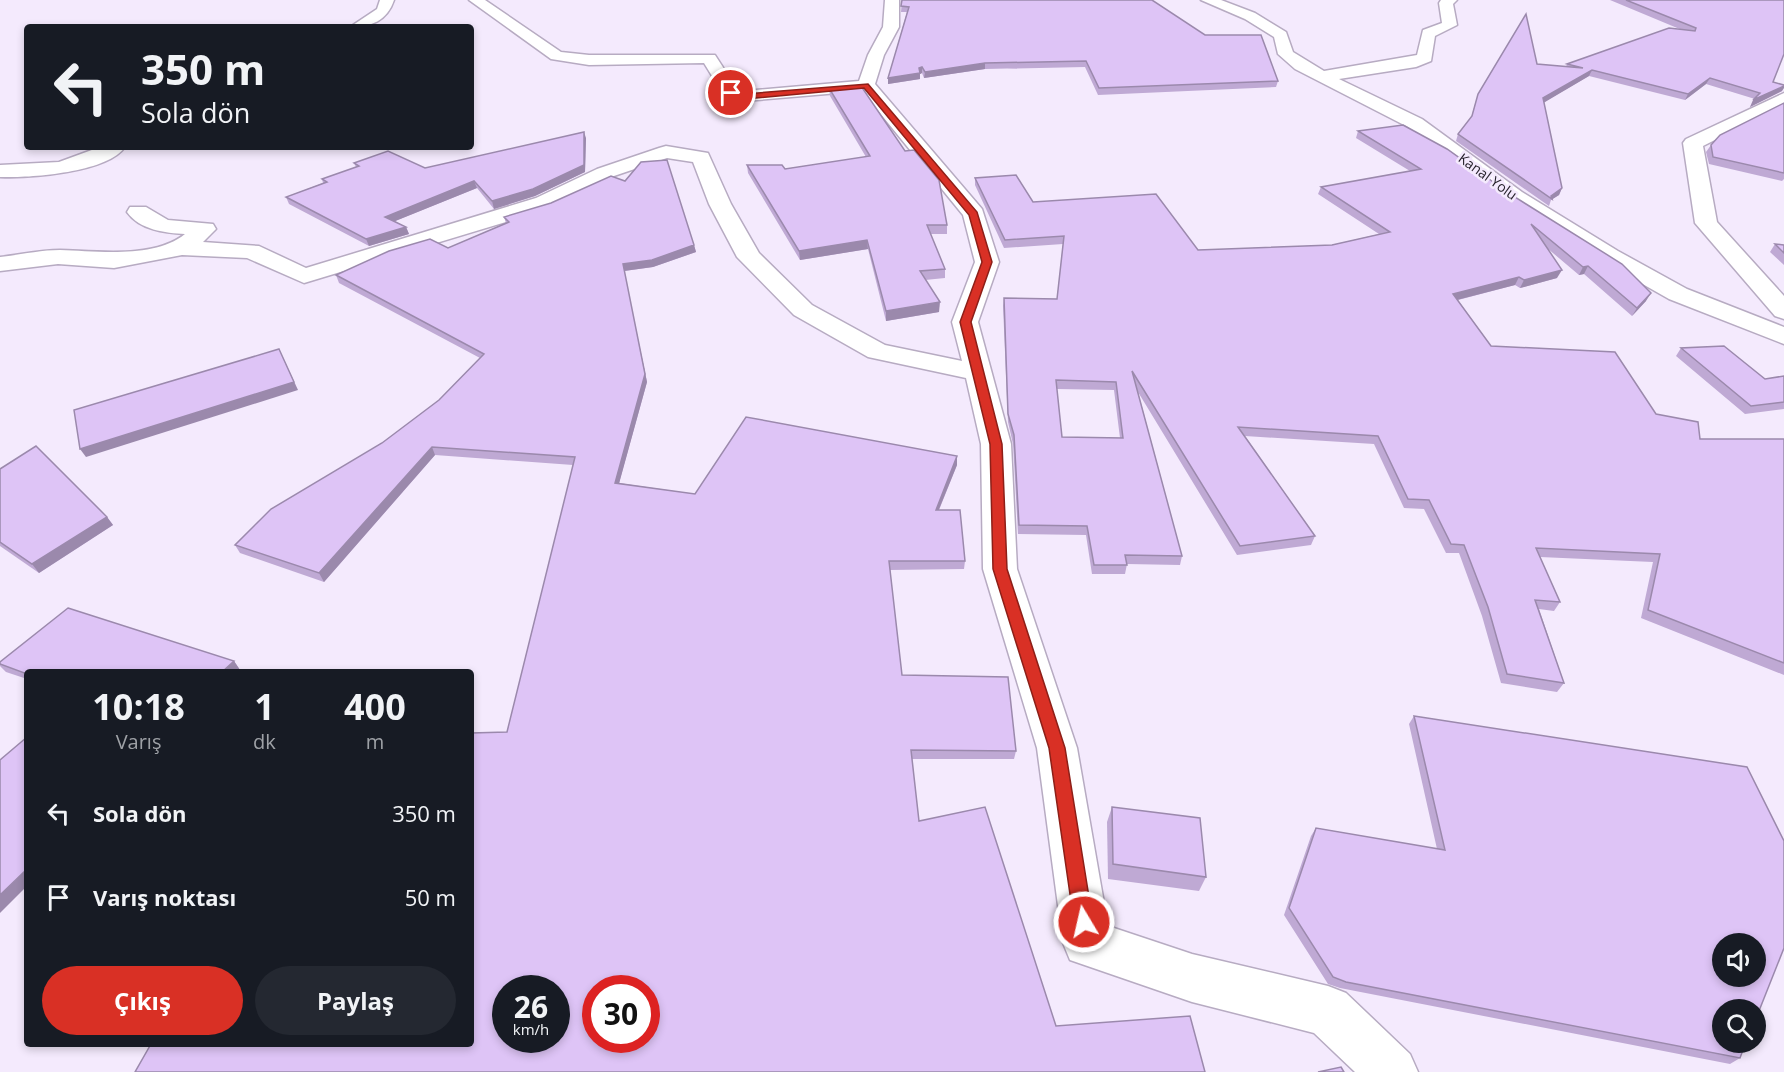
<!DOCTYPE html>
<html lang="tr">
<meta charset="utf-8">
<style>
:root{--surface:#171b24;--page:#242831;--text:#f1f3f6;--muted:#9ea1a6;--accent:#d93025}
body{margin:0;font-family:"Open Sans",sans-serif;background:var(--page);color:var(--text);height:100vh;display:flex;flex-direction:column;font-size:22px;white-space:nowrap}
*{box-sizing:border-box;margin:0}
p{font-size:20px;color:var(--muted)}
.icon{flex:none;width:33px;height:33px;fill:none;stroke:currentColor;stroke-width:2;stroke-linecap:round;stroke-linejoin:round}
.map{position:relative;flex:1;overflow:hidden}
.sheet{position:absolute;left:24px;top:669px;width:450px;height:378px;display:flex;flex-direction:column;background:var(--surface);border-radius:6px;box-shadow:0 3px 9px #0003}
.sheet>*{flex:none}
.guide{position:absolute;left:24px;top:24px;width:450px;height:126px;border-radius:6px;box-shadow:0 3px 9px #0003;background:#171b24;color:var(--text);overflow:hidden}
.buttons{position:absolute;left:1712px;top:933px;display:grid;gap:12px}
.buttons a{display:grid;place-items:center;width:54px;height:54px;border-radius:50%;background:var(--surface);box-shadow:0 3px 9px #0003;font-size:30px}
.speed{position:absolute;left:492px;top:975px;display:flex;gap:12px;font-size:30px;font-weight:700;text-align:center}
.speed>*{display:grid;place-content:center;width:78px;height:78px;border-radius:50%;background:var(--surface);box-shadow:0 3px 9px #0003;line-height:1}
.speed small{font-size:15px;font-weight:400}
.speed .limit{border:9px solid #d22;background:#fff;color:#111}
.pin{position:absolute;display:grid;place-items:center;width:51px;height:51px;color:#fff;margin:-26px;border:3px solid #fff;border-radius:50%;box-shadow:0 2px 6px #0007}
.me{position:absolute;width:66px;margin:-33px;rotate:351deg;stroke-linejoin:round;filter:drop-shadow(0 0 4px #0008)}
.turn{display:flex;align-items:center;gap:21px;height:126px;padding:0 18px;font-size:27px}
.turn .icon{width:78px;height:78px;stroke-width:2.5}
.turn b{display:block;font-size:42px;line-height:51px}
.eta{display:flex;justify-content:space-evenly;align-items:center;height:102px;text-align:center}
.eta b{font-size:36px;font-weight:700;line-height:42px}
.action{display:flex;gap:12px;margin-top:auto;padding:12px 18px}
.action a{flex:1;height:69px;border-radius:36px;background:var(--accent);color:#fff;font-size:24px;font-weight:700;line-height:69px;text-align:center}
.action a+a{background:var(--page);color:var(--text)}
ul{padding:0;list-style:none}
li{display:flex;align-items:center;gap:18px;height:84px;padding:0 18px}
li div{flex:1}
li b{display:block;font-size:22px}
li em{font-style:normal}
.map>svg:first-child{display:block}
.lines{fill:none;stroke-linecap:round;stroke-linejoin:round}
.minor-casing{stroke:#b7abc2;stroke-width:3}
.minor{fill:#fff;fill-rule:evenodd}
.wall{fill:#bfa9d4;fill-rule:evenodd}
.shaded-wall{fill:#9b89ac}
.building{fill:#dec4f6;stroke:#9b89ac;stroke-width:1.5;fill-rule:evenodd}
.route{fill:#d93025;stroke:#8d1f18;stroke-width:1.5}
.labels{text-anchor:middle;dominant-baseline:central;stroke-width:5;stroke-linejoin:round;paint-order:stroke}
.far-street-label{font-size:14px;fill:#221e27;stroke:#f4eafd}
</style>
<div class="map">
<svg width="1784" height="1072" viewBox="0 0 1784 1072">
<rect width="100%" height="100%" fill="#f4eafd"/>
<g class="lines">
<defs>
<g id="minor">
<path d="M380,0H394C387,21 371,27 350,27L377,9Z"/>
<path d="M469,0H485L561,52L589,55H715L737,89L745,91L859,81L868,55L883,27L885,0H899V27L884,55L875,84L982,209L999,262L978,322L1011,444L1017,569L1077,748L1108,926L1192,954L1328,986L1346,993L1410,1054L1418,1072H1355L1314,1033L1192,1002L1070,960L1063,943L1037,748L983,569L981,444L966,378L868,357L794,315L737,257L709,204L693,162L667,158L611,177L552,208L304,283L247,258L182,255L114,268L58,264L0,271V257C19,255 40,250 60,250C97,251 154,259 185,234C165,233 140,230 127,212L130,207H146L168,220L213,224L216,229L203,242L259,246L306,268L536,198L597,169L659,148L666,146L708,153L731,204L759,253L812,305L885,345L962,361L952,322L975,262L963,215L862,91L745,101L725,97L704,63L589,65L551,59Z"/>
<polygon points="1201,0 1221,0 1255,13 1286,32 1293,52 1324,71 1417,55 1423,30 1442,23 1439,3 1441,0 1457,0 1453,4 1457,25 1435,36 1431,61 1416,67 1339,79 1422,119 1522,192 1618,251 1687,289 1784,327 1784,344 1669,299 1602,261 1508,200 1408,127 1295,69 1278,54 1274,37 1245,19"/>
<polygon points="1784,93 1784,105 1703,146 1717,222 1784,296 1784,319 1775,316 1695,223 1683,143 1686,139"/>
<path d="M100,147H125C107,173 29,178 0,177V165L59,162Z"/>
</g>
</defs>
<use href="#minor" class="minor-casing"/>
<use href="#minor" class="minor"/>
</g>
<g class="wall">
<polygon points="902,0 1278,81 1276,87 1098,95 1085,67 985,69 924,78 922,73 920,74 920,79 888,84 888,78 907,12 901,12"/>
<polygon points="1610,0 1784,0 1773,82 1782,91 1750,107 1755,99 1706,84 1685,100 1589,76 1544,102 1562,188 1559,195 1551,200 1549,206 1456,141 1458,134 1471,118 1478,94 1537,64 1566,67 1567,64 1682,30"/>
<polygon points="829,88 947,225 947,234 930,234 945,269 945,278 925,280 939,312 886,321 868,249 800,260 748,173 747,165 785,169 866,157 830,96"/>
<polygon points="1784,103 1784,179 1782,181 1709,164 1706,152 1711,145"/>
<path d="M1403,125L1646,301L1632,316L1584,274L1579,275L1547,248L1557,278L1520,288L1515,285L1458,300L1491,346L1656,414L1700,439H1784V675L1641,618L1653,562L1540,557L1560,602L1554,611L1539,609L1564,683L1557,692L1501,683L1482,616L1459,553H1446L1424,509L1404,508L1374,444L1245,436L1315,536L1311,545L1237,555L1138,392L1182,556L1180,565L1127,564L1125,574H1092L1086,535L1018,534L1013,444L1008,422L1003,306L1004,298L1057,299L1063,244L1004,248L975,185V178L1033,202L1198,250L1332,245L1379,234L1318,194L1321,187L1410,171L1356,138L1358,131ZM1057,389L1114,390L1120,438L1062,437Z"/>
<polygon points="586,138 585,172 535,196 494,209 477,188 395,221 406,227 409,234 369,246 289,204 286,197 323,183 322,179 356,167 354,163 425,168"/>
<polygon points="504,217 694,245 696,252 653,267 624,271 647,382 619,483 695,494 957,456 957,465 939,510 965,561 964,569 890,570 902,675 1016,751 1014,759 912,759 919,821 1056,1026 1205,1072 135,1072 507,732 573,465 435,455 324,582 240,553 235,545 382,443 439,400 480,358 339,283 336,275 448,248 506,223"/>
<polygon points="1775,244 1784,245 1784,265 1770,252"/>
<polygon points="1681,348 1765,379 1784,376 1784,409 1745,414 1676,356"/>
<polygon points="0,469 107,517 113,525 39,573 0,546"/>
<polygon points="234,661 240,670 27,672 27,679 6,672 0,666 0,662"/>
<polygon points="1414,716 1740,1058 1730,1064 1340,988 1328,984 1284,915 1311,836 1316,828 1437,849 1409,724"/>
<polygon points="1112,807 1206,877 1199,891 1108,879 1107,822"/>
</g>
<g class="shaded-wall">
<polygon points="985,63 985,69 924,78 925,72"/>
<polygon points="922,67 922,73 920,74 920,79 888,84 888,78"/>
<polygon points="1592,70 1589,76 1540,105 1543,98"/>
<polygon points="1710,78 1706,84 1685,100 1688,94"/>
<polygon points="1784,86 1784,88 1782,91 1750,107 1753,100"/>
<polygon points="584,132 586,138 585,172 535,196 494,209 492,201"/>
<polygon points="474,181 477,188 388,224 385,217"/>
<polygon points="1562,188 1559,195 1551,200 1552,199 1551,196"/>
<polygon points="406,227 409,234 369,246 366,239"/>
<polygon points="867,240 868,249 800,260 799,251"/>
<polygon points="694,245 696,252 653,267 624,271 647,382 617,491 615,483 623,264"/>
<polygon points="1588,266 1584,274 1579,275 1583,267"/>
<polygon points="1562,270 1557,278 1520,288 1524,280"/>
<polygon points="1519,277 1515,285 1449,302 1453,294"/>
<polygon points="1651,293 1646,301 1632,316 1637,308"/>
<polygon points="940,302 939,312 886,321 886,311"/>
<polygon points="279,349 298,390 86,457 80,449"/>
<polygon points="432,447 435,455 324,582 319,573"/>
<polygon points="957,456 957,465 935,519 936,510"/>
<polygon points="107,517 113,525 39,573 32,564"/>
<polygon points="234,661 240,670 237,672 222,672"/>
<polygon points="27,869 27,886 0,913 0,895"/>
</g>
<g class="building">
<polygon points="902,0 1152,0 1205,35 1261,35 1278,81 1099,88 1086,61 985,63 925,72 922,67 919,68 920,73 888,78 909,7 901,6"/>
<polygon points="1626,0 1784,0 1784,54 1773,82 1784,85 1784,86 1753,100 1760,93 1710,78 1688,94 1592,70 1543,98 1562,188 1551,196 1552,199 1458,134 1472,116 1478,94 1526,14 1537,64 1583,68 1567,64 1669,28 1695,31 1696,28"/>
<polygon points="861,86 905,151 914,150 939,180 947,225 927,225 945,269 920,271 940,302 886,311 867,240 799,251 747,165 782,165 785,169 870,156 829,88"/>
<polygon points="1784,103 1784,173 1713,157 1711,145 1720,135"/>
<path d="M1403,125L1447,149L1510,194L1622,264L1651,293L1637,308L1588,266L1583,267L1531,224L1562,270L1524,280L1519,277L1453,294L1491,346L1615,352L1656,414L1698,422L1700,439H1784V663L1648,610L1660,554L1536,548L1560,602L1535,600L1564,683L1507,674L1488,607L1464,545L1451,544L1429,500L1408,499L1378,436L1238,427L1315,536L1240,546L1132,371L1182,556L1125,555L1127,565H1094L1087,526L1019,525L1014,435L1008,414L1004,298L1057,299L1064,236L1005,240L975,178L1016,175L1033,202L1156,194L1198,250L1332,245L1390,232L1321,187L1421,169L1358,131ZM1056,380L1116,382L1123,438L1062,437Z"/>
<polygon points="584,132 584,165 533,189 492,201 474,181 385,217 406,227 366,239 286,197 327,182 322,179 359,166 354,163 388,151 425,168"/>
<path d="M667,160L694,245L652,260L623,264L645,374L615,483L695,494L746,417L957,456L936,510H960L965,561H889L902,675L1008,677L1016,751L911,750L919,821L985,807L1056,1026L1190,1016L1205,1072H135L151,1044H471V733L507,732L575,457L432,447L319,573L235,545L271,509L382,443L439,400L484,354L336,275L389,251L430,239L448,248L509,222L504,217L551,203L611,176L625,181L641,162ZM506,988H556V1040H506ZM596,988H646V1040H596Z"/>
<polygon points="1775,244 1784,245 1784,253"/>
<polygon points="1724,346 1765,379 1784,376 1784,402 1751,406 1681,348"/>
<polygon points="279,349 294,382 80,449 74,410"/>
<polygon points="36,446 107,517 32,564 0,542 0,469"/>
<polygon points="68,608 234,661 222,672 27,672 27,674 0,664 0,662"/>
<path d="M1414,716L1747,767L1784,841V948L1755,1021V1010H1722V1042H1746L1740,1058L1346,982L1333,977L1289,908L1316,828L1445,850ZM1722,944H1755V976H1722Z"/>
<polygon points="27,737 27,869 0,895 0,760"/>
<polygon points="1112,807 1200,818 1206,877 1113,864"/>
<polygon points="1341,1067 1344,1072 1318,1072"/>
</g>
<polygon class="route" points="868,84 977,212 992,262 971,322 1002,444 1007,569 1065,748 1093,922 1091,928 1084,931 1077,928 1074,922 1049,748 993,569 990,444 960,322 982,262 969,215 864,88 745,99 728,93 731,91 745,94"/>
<g class="labels">
<g class="far-street-label">
<text transform="translate(1488 176) rotate(36)">Kanal Yolu</text>
</g>
</g>
</svg>
<div class="buttons">
<a><svg class="icon" aria-label="sound" viewBox="0 0 24 24"><path d="M4 9h4l5-4v14l-5-4H4zM17 9q2 3 0 6"/></svg></a>
<a><svg class="icon" aria-label="search" viewBox="0 0 24 24"><circle cx="10" cy="10" r="6"/><path d="M15 15l6 6"/></svg></a>
</div>
<div class="speed"><div>26<small>km/h</small></div><div class="limit">30</div></div>
<div class="pin" style="left:731px;top:93px;background:#d93025"><svg class="icon" aria-label="arrive" viewBox="0 0 24 24"><path d="M6 21V4h12l-3 4 3 4H6"/></svg></div>
<svg class="me" style="left:1084px;top:922px" viewBox="-20 -20 40 40"><circle r="17" fill="#d93025" stroke="#fff" stroke-width="3"/><path d="M0-11L8 9 0 5-8 9z" fill="#fff"/></svg>
<div class="guide">
<div class="turn"><svg class="icon" aria-label="left" viewBox="0 0 24 24"><path d="M17 20v-9H6M10 6l-5 5 5 5"/></svg><div><b>350 m</b>Sola dön</div></div>
</div>
<section class="sheet">
<div class="eta">
<div><b>10:18</b><p>Varış</p></div>
<div><b>1</b><p>dk</p></div>
<div><b>400</b><p>m</p></div>
</div>
<ul>
<li><svg class="icon" aria-label="left" viewBox="0 0 24 24"><path d="M17 20v-9H6M10 6l-5 5 5 5"/></svg><div><b>Sola dön</b></div><em>350 m</em></li>
<li><svg class="icon" aria-label="arrive" viewBox="0 0 24 24"><path d="M6 21V4h12l-3 4 3 4H6"/></svg><div><b>Varış noktası</b></div><em>50 m</em></li>
</ul>
<div class="action"><a>Çıkış</a><a>Paylaş</a></div>
</section>
</div>
